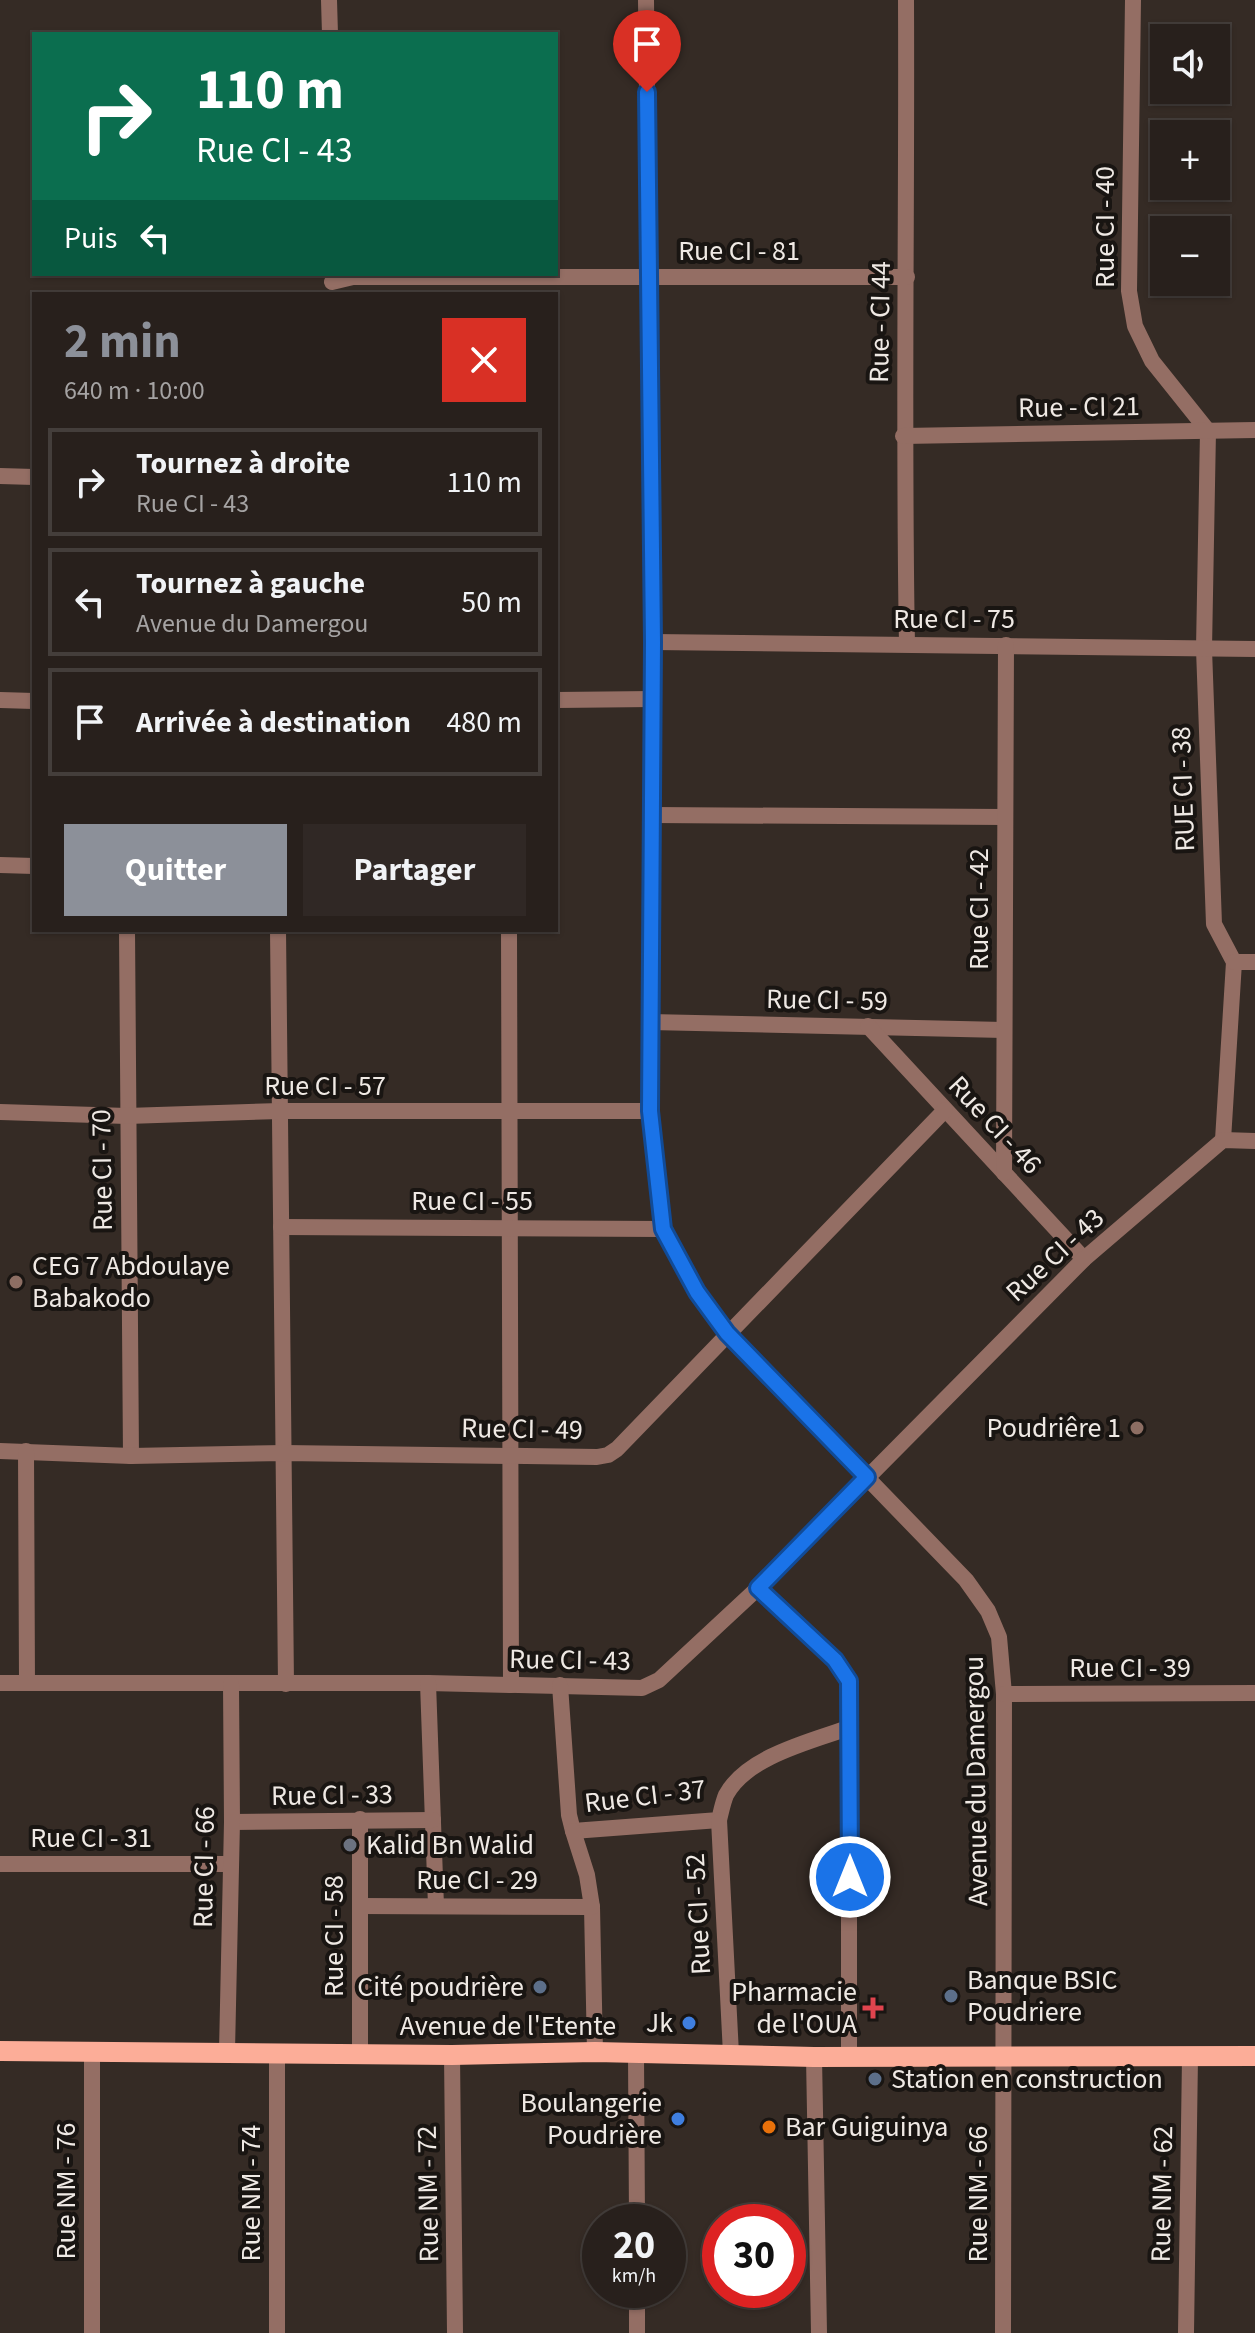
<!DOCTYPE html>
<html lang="fr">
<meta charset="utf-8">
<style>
:root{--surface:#28201c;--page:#302825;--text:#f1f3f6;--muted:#a5a3a3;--line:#443e3b;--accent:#8c9099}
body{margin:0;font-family:"Source Sans 3",sans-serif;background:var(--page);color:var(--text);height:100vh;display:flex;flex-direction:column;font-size:30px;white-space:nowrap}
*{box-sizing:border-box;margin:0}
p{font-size:26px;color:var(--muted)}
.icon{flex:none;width:44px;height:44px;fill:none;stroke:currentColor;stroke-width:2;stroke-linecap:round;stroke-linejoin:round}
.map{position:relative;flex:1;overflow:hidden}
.sheet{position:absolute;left:32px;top:292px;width:526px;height:640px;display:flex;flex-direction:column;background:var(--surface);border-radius:0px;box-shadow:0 2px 6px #0004,0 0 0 2px var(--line)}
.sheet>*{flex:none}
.hud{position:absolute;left:32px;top:32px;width:526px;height:244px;border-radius:0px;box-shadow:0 2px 6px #0004,0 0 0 2px var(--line);background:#0b6e4f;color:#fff;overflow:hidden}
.fabs{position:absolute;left:1150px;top:24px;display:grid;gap:16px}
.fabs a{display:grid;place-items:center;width:80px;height:80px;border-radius:0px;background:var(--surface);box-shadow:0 2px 6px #0004,0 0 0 2px var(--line);font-size:40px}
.speed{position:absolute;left:582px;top:2204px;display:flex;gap:16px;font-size:40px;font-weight:700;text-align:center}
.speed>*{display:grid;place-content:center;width:104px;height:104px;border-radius:50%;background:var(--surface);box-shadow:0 2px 6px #0004,0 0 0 2px var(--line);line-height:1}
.speed small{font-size:20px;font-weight:400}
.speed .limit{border:12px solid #d22;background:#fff;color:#111}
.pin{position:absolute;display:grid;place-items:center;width:68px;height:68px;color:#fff;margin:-82px -34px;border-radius:50% 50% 50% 0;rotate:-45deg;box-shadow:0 0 8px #0007}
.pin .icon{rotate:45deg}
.me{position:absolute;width:88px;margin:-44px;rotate:0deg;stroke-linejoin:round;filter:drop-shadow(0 0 6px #0008)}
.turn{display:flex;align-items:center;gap:28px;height:168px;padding:0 32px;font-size:36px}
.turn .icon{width:104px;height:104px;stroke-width:2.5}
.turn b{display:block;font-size:56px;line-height:68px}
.then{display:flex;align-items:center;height:76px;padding:0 32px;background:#0003;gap:16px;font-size:30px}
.round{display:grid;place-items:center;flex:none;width:84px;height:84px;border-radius:0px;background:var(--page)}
.summary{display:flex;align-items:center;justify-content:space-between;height:136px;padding:0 32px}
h1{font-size:48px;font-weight:700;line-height:60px;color:var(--accent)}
.button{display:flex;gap:16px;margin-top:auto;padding:16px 32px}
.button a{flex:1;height:92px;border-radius:0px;background:var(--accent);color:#fff;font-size:32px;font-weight:700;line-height:92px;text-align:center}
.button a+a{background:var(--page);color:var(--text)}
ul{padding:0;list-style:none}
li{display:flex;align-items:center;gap:24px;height:108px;margin:0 16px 12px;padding:0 16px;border:4px solid var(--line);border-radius:0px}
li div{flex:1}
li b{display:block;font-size:30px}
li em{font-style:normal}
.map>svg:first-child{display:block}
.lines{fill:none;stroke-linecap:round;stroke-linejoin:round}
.street{stroke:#946e64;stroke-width:16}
.primary{stroke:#fcad98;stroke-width:20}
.route-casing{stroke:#114b97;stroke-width:20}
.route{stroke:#1a73e8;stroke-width:14}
.education-dot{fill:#8d6e63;stroke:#191512;stroke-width:3}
.worship-dot{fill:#6b7280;stroke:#191512;stroke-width:3}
.service-dot{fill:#5c6f8a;stroke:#191512;stroke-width:3}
.health-dot{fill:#e0444e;stroke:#191512;stroke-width:3}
.shop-dot{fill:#3f7fe0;stroke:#191512;stroke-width:3}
.food-dot{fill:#e8710a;stroke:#191512;stroke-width:3}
.labels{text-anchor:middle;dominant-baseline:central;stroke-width:8;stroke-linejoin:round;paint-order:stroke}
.street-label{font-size:28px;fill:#efe9e4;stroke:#191512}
.poi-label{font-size:28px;fill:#efe9e4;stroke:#191512;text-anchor:start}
</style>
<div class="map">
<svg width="1255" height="2333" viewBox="0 0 1255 2333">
<rect width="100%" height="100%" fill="#352b25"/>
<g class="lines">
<g class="street">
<polyline points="329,0 330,34"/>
<polyline points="646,0 653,642 650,1111 663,1229 697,1292 727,1333 966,1580 988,1611 999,1637 1004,1694 1003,2333"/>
<path d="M906,0C907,215 903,429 907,644"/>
<polyline points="1133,0 1129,291 1135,326 1152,361 1208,431 1204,649 1214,924 1234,962 1223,1140"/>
<polyline points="332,282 353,277 907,277"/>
<polyline points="903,436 1255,430"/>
<polyline points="0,476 34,477"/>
<polyline points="653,642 1255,649"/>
<polyline points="0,700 34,701"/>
<polyline points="556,700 653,699"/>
<polyline points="652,815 1005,817"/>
<polyline points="0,865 34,866"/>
<polyline points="127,930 131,1456"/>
<polyline points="278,930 286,1684"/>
<polyline points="509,930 511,1685"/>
<polyline points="1234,962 1255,962"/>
<polyline points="650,1022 1004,1030"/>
<polyline points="868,1026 1084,1259"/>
<polyline points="0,1112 127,1116 280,1111 650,1111"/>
<polyline points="1004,1173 1006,645"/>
<polyline points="281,1227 663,1229"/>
<polyline points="0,1451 131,1456 284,1453 597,1457 608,1455 617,1449 945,1110"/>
<polyline points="26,1451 27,1683"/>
<polyline points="758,1588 835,1660 849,1681 849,2057"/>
<polyline points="0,1683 428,1683 642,1688 659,1680 758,1588 1084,1259 1223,1140 1255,1141"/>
<polyline points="428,1683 436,1906"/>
<path d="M560,1685L569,1815L573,1831L719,1820C721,1812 723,1802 726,1795C747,1756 812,1741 851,1727"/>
<polyline points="1004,1694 1255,1693"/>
<polyline points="719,1820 731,2054"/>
<polyline points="232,1822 433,1820"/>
<polyline points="573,1831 587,1875 592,1907 595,2052"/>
<polyline points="0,1864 231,1864"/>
<polyline points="361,1906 592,1907"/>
<polyline points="92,2050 92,2333"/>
<polyline points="227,2051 232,1822 231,1684"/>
<polyline points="360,2053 360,1819"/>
<polyline points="636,2054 637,2222"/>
<polyline points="452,2055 455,2333"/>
<polyline points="814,2057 819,2333"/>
<polyline points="637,2290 637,2333"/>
<polyline points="277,2333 277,2054"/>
<polyline points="1186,2333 1190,2057"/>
</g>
<polyline class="primary" points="0,2051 452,2055 595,2052 814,2057 1255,2056"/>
</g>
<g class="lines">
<defs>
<polyline id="route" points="647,92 653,642 650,1111 663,1229 697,1292 727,1333 867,1477 758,1588 835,1660 849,1681 850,1877"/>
</defs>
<use href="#route" class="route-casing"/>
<use href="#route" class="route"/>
</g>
<g class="education-dot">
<circle cx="16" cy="1282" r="8"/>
<circle cx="1137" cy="1428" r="8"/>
</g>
<circle class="worship-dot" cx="350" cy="1845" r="8"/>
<g class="service-dot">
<circle cx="540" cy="1987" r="8"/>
<circle cx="951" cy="1996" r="8"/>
<circle cx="875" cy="2079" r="8"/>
</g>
<path class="health-dot" d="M869 1996h8v8h8v8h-8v8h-8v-8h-8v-8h8z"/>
<g class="shop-dot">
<circle cx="689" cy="2023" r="8"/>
<circle cx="678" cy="2119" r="8"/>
</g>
<circle class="food-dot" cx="769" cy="2127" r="8"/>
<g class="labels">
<g class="street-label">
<text transform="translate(1105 227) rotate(-90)">Rue CI - 40</text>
<text x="739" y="251">Rue CI - 81</text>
<text transform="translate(880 322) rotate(-89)">Rue - CI 44</text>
<text transform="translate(1079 407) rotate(-1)">Rue - CI 21</text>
<text x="954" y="619">Rue CI - 75</text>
<text transform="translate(1183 789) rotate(-92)">RUE CI - 38</text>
<text transform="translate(979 909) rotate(-90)">Rue CI - 42</text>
<text transform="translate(827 1000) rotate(1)">Rue CI - 59</text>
<text x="325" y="1086">Rue CI - 57</text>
<text transform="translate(995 1125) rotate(47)">Rue CI - 46</text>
<text transform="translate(102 1170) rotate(-91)">Rue CI - 70</text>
<text x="472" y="1201">Rue CI - 55</text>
<text transform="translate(1055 1255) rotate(-43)">Rue CI - 43</text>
<text transform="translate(522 1429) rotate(1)">Rue CI - 49</text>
<text transform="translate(570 1660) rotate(1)">Rue CI - 43</text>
<text x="1130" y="1668">Rue CI - 39</text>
<text transform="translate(976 1781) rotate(-91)">Avenue du Damergou</text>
<text transform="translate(332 1795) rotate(-1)">Rue CI - 33</text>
<text transform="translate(645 1796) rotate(-7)">Rue CI - 37</text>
<text x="91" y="1838">Rue CI - 31</text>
<text transform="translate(204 1867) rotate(-89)">Rue CI - 66</text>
<text x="477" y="1880">Rue CI - 29</text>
<text transform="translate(698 1914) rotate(-93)">Rue CI - 52</text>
<text transform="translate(334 1936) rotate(-90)">Rue CI - 58</text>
<text x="508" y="2026">Avenue de l'Etente</text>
<text transform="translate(66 2191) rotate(-90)">Rue NM - 76</text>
<text transform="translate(251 2193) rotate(-90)">Rue NM - 74</text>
<text transform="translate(428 2194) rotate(-91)">Rue NM - 72</text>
<text transform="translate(978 2194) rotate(-90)">Rue NM - 66</text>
<text transform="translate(1162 2194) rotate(-89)">Rue NM - 62</text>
</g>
<g class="poi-label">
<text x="32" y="1266">CEG 7 Abdoulaye<tspan x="32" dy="32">Babakodo</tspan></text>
<text x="1121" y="1428" text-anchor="end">Poudriêre 1</text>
<text x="366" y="1845">Kalid Bn Walid</text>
<text x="967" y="1980">Banque BSIC<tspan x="967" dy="32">Poudriere</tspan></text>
<text x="524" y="1987" text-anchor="end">Cité poudrière</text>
<text x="857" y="1992" text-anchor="end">Pharmacie<tspan x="857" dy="32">de l'OUA</tspan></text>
<text x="673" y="2023" text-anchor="end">Jk</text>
<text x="891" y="2079">Station en construction</text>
<text x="662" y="2103" text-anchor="end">Boulangerie<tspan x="662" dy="32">Poudrière</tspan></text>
<text x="785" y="2127">Bar Guiguinya</text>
</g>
</g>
</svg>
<div class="fabs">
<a><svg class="icon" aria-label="sound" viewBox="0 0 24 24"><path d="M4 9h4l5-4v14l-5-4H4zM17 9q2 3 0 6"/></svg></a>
<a>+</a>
<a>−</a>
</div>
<div class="speed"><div>20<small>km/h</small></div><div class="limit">30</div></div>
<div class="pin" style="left:647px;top:92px;background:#d93025"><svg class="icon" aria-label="arrive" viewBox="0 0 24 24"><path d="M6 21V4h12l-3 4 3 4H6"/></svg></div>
<svg class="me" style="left:850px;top:1877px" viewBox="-20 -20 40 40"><circle r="17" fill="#1a73e8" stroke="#fff" stroke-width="3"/><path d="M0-11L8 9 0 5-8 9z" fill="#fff"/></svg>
<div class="hud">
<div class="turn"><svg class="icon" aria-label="right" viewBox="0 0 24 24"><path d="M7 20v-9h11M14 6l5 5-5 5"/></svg><div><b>110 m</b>Rue CI - 43</div></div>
<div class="then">Puis<svg class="icon" aria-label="left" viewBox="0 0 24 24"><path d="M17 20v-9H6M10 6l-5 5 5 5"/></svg></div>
</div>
<section class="sheet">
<div class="summary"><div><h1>2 min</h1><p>640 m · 10:00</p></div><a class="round" style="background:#d93025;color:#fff"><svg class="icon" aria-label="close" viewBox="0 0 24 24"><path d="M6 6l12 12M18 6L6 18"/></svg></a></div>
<ul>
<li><svg class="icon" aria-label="right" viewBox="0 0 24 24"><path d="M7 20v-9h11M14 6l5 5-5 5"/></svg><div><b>Tournez à droite</b><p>Rue CI - 43</p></div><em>110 m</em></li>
<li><svg class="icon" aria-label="left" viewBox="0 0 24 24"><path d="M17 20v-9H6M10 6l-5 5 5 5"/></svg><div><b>Tournez à gauche</b><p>Avenue du Damergou</p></div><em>50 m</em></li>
<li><svg class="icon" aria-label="arrive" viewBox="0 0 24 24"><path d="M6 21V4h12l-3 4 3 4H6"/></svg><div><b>Arrivée à destination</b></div><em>480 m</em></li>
</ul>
<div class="button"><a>Quitter</a><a>Partager</a></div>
</section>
</div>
